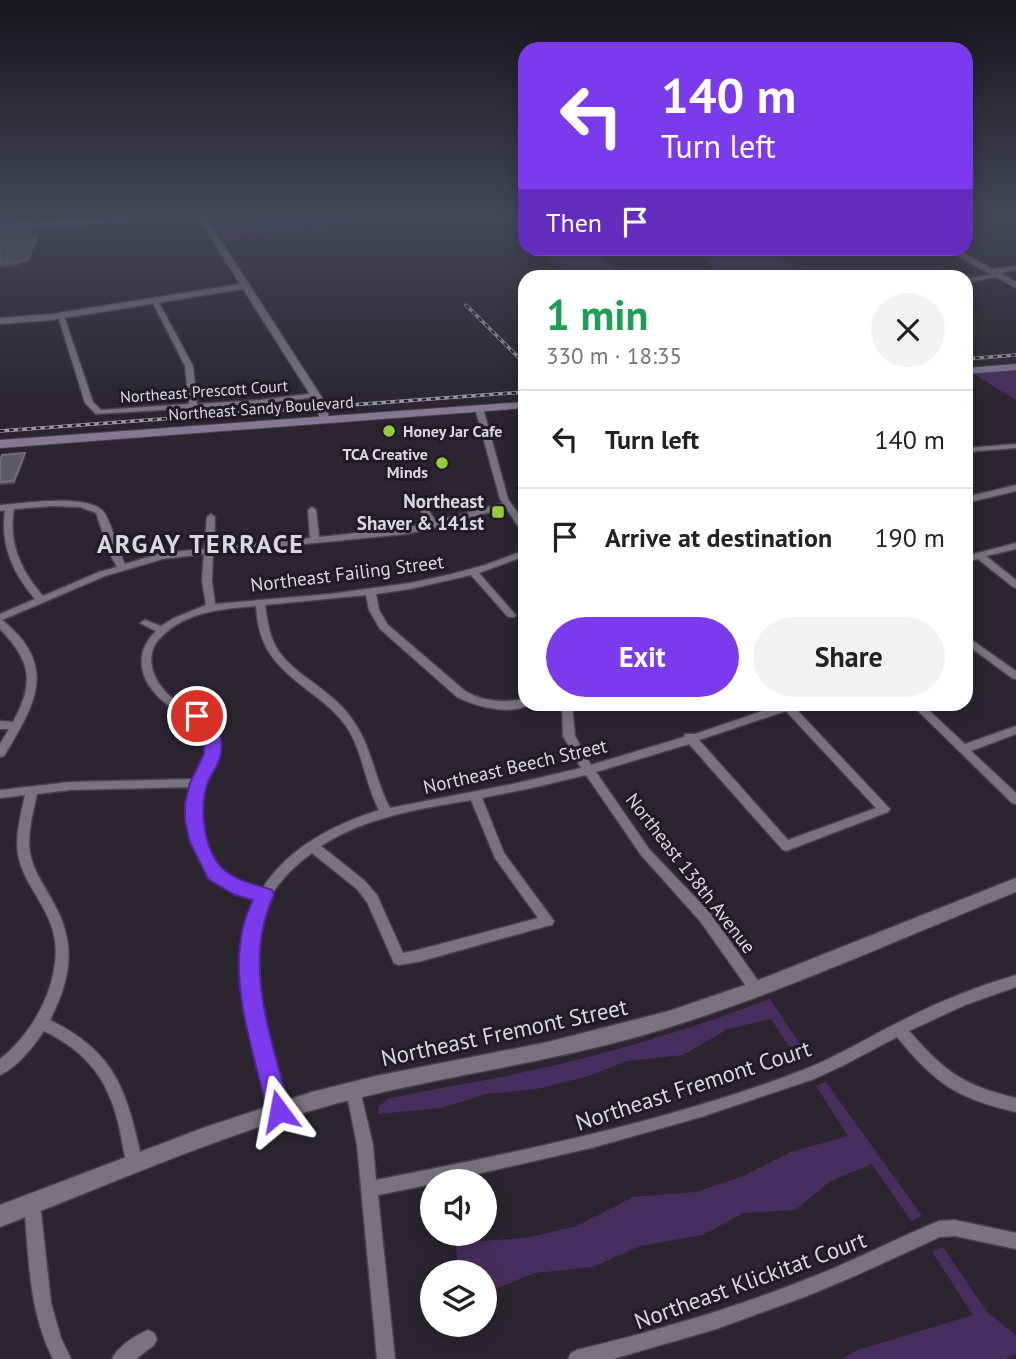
<!DOCTYPE html>
<meta charset="utf-8">
<style>
:root{--surface:#fff;--page:#f2f2f2;--text:#222;--muted:#767676;--line:#e0e0e0;--accent:#7c3aed}
body{margin:0;font-family:"PT Sans",sans-serif;background:var(--page);color:var(--text);height:100vh;display:flex;flex-direction:column;font-size:26px;white-space:nowrap}
*{box-sizing:border-box;margin:0}
p{font-size:23px;color:var(--muted)}
.icon{flex:none;width:38px;height:38px;fill:none;stroke:currentColor;stroke-width:2;stroke-linecap:round;stroke-linejoin:round}
.map{position:relative;flex:1;overflow:hidden}
.side{position:absolute;left:518px;top:270px;width:455px;height:441px;display:flex;flex-direction:column;background:var(--surface);border-radius:21px;box-shadow:0 4px 18px #0003}
.side>*{flex:none}
.banner{position:absolute;left:518px;top:42px;width:455px;height:214px;border-radius:21px;box-shadow:0 4px 18px #0003;background:#7c3aed;color:#fff;overflow:hidden}
.buttons{position:absolute;left:420px;top:1169px;display:grid;gap:14px}
.buttons a{display:grid;place-items:center;width:77px;height:77px;border-radius:50%;background:var(--surface);box-shadow:0 4px 18px #0003;font-size:35px}
.pin{position:absolute;display:grid;place-items:center;width:60px;height:60px;color:#fff;margin:-30px;border:4px solid #fff;border-radius:50%;box-shadow:0 2px 7px #0007}
.me{position:absolute;width:77px;margin:-38px;rotate:347deg;stroke-linejoin:round;filter:drop-shadow(0 0 5px #0008)}
.turn{display:flex;align-items:center;gap:24px;height:147px;padding:0 28px;font-size:32px}
.turn .icon{width:91px;height:91px;stroke-width:2.5}
.turn b{display:block;font-size:49px;line-height:60px}
.then{display:flex;align-items:center;height:66px;padding:0 28px;background:#0003;gap:14px;font-size:26px}
.round{display:grid;place-items:center;flex:none;width:74px;height:74px;border-radius:37px;background:var(--page)}
.overview{display:flex;align-items:center;justify-content:space-between;height:119px;padding:0 28px}
h1{font-size:42px;font-weight:700;line-height:52px;color:#1e9e55}
.button{display:flex;gap:14px;margin-top:auto;padding:14px 28px}
.button a{flex:1;height:80px;border-radius:42px;background:var(--accent);color:#fff;font-size:28px;font-weight:700;line-height:80px;text-align:center}
.button a+a{background:var(--page);color:var(--text)}
ul{padding:0;list-style:none}
li{display:flex;align-items:center;gap:21px;height:98px;padding:0 28px;border-top:2px solid var(--line)}
li div{flex:1}
li b{display:block;font-size:26px}
li em{font-style:normal}
.map>svg:first-child{display:block}
.green{fill:#482e5e}
.water{fill:#7a5d95;stroke:#9782ab;stroke-width:2}
.lines{fill:none;stroke-linecap:round;stroke-linejoin:round}
.minor-casing{stroke:#47424b;stroke-width:3}
.tertiary-casing{stroke:#47424b;stroke-width:3}
.secondary-casing{stroke:#47424b;stroke-width:2}
.minor{fill:#79737f;fill-rule:evenodd}
.tertiary{fill:#79737f;fill-rule:evenodd}
.secondary{fill:#867895;fill-rule:evenodd}
.rail-casing{stroke:#9d99a1;stroke-width:3.5}
.rail{stroke:#201b25;stroke-width:2;stroke-dasharray:4.5;stroke-linecap:butt}
.wall{fill:#4f4b55}
.shaded-wall{fill:#3a3540}
.building{fill:#5e5a64;stroke:#726d77;stroke-width:2}
.route{fill:#7c3aed;stroke:#51269a;stroke-width:2}
.poi-dot{fill:#97cc38;stroke:#201b25;stroke-width:2.5}
.labels{text-anchor:middle;dominant-baseline:central;stroke-width:6;stroke-linejoin:round;paint-order:stroke}
.far-street-label{font-size:16px;fill:#dad7de;stroke:#201b25}
.far-poi-label{font-size:16px;font-weight:bold;fill:#dad7de;stroke:#201b25;text-anchor:start}
.poi-label{font-size:19px;font-weight:bold;fill:#dad7de;stroke:#201b25;text-anchor:end}
.street-label{font-size:19px;fill:#dad7de;stroke:#201b25}
.near-street-label{font-size:23px;fill:#dad7de;stroke:#201b25}
.district-label{font-size:26px;font-weight:bold;letter-spacing:2px;fill:#dad7de;stroke:#201b25}
</style>
<div class="map">
<svg width="1016" height="1359" viewBox="0 0 1016 1359">
<rect width="100%" height="100%" fill="#2a252f"/>
<g class="green">
<polygon points="64,216 143,216 0,225 0,219"/>
<polygon points="176,216 193,216 195,219 0,232 0,228 133,221"/>
<polygon points="209,216 401,216 225,241"/>
<polygon points="440,216 525,216 525,239 500,219 451,220"/>
<polygon points="536,249 592,249 623,276 572,276"/>
<polygon points="722,249 763,249 807,276 721,276 694,250 710,253"/>
<polygon points="1016,371 1016,400 974,374"/>
<path d="M770,999L809,1057L799,1061L771,1019L728,1029L683,1055L627,1061L586,1077L537,1089L486,1094L441,1108L378,1114L379,1106L387,1099C434,1088 482,1082 529,1071C611,1053 691,1029 770,999Z"/>
<polygon points="826,1082 922,1216 911,1221 872,1164 831,1181 795,1210 744,1213 702,1235 640,1246 593,1267 535,1273 485,1293 485,1272 459,1272 454,1234 467,1234 469,1242 526,1238 577,1226 633,1197 696,1192 743,1176 791,1152 848,1136 816,1086"/>
<polygon points="943,1247 987,1312 1016,1335 1016,1354 1005,1359 841,1359 858,1350 973,1315 932,1252"/>
</g>
<polygon class="water" points="143,216 176,216 133,221 0,228 0,225 15,224"/>
<g class="lines">
<defs>
<g id="minor">
<polygon points="998,273 1000,274 1000,276 966,283 966,279"/>
<polygon points="155,299 158,301 193,366 197,404 260,400 316,393 320,395 316,397 260,404 96,414 85,403 58,316 61,314 64,316 93,402 101,410 189,404 185,366 152,301"/>
<path d="M476,406L483,408L508,499L525,523V533L522,532L506,508L439,525L438,527L406,534L213,553L212,581L215,604L330,594L410,583L448,575L485,565L525,550V556L479,573L514,613L516,615L514,617H508L471,575L410,589L376,594L379,610L388,625L465,691C484,702 504,703 525,699V704H530C511,716 477,707 457,697L380,629L369,610L366,595L265,605C267,619 269,634 276,647C287,666 307,677 324,691C336,700 346,710 354,722C372,748 375,780 390,808L513,784L581,768L563,736L562,704H572L575,736L591,765L684,737L685,734H695L783,704H800L799,707L795,708L890,809L888,812L786,851L782,849L689,744L596,772L649,849L710,913L761,985L763,989L761,993L756,995L751,993L700,921L641,855L586,775L536,787L482,798L504,853L554,921L552,925L547,926L418,962L399,965L394,963L367,902L357,889L312,853C291,868 270,890 262,915C243,976 271,1051 287,1111L284,1116L279,1118L274,1116L271,1111C255,1044 224,965 257,899C246,896 234,893 225,888C192,868 183,822 192,787L70,790L37,794C33,813 27,834 30,853C33,871 45,886 53,902C77,943 71,979 50,1020C119,1054 127,1094 143,1164L141,1169L135,1172L129,1169C124,1156 122,1141 119,1126C108,1079 87,1052 44,1031C32,1048 19,1066 0,1075V1059C37,1031 69,968 50,922C41,899 22,879 18,854C15,835 21,814 25,795L0,798V790L70,782L195,779C200,766 209,753 206,738C203,718 181,715 167,704C141,685 131,655 156,631L140,623L145,620L161,626L174,618L206,605L202,581L204,554L163,559L105,576L2,620C60,666 34,706 4,756L0,757V744L9,729H0V721L13,722C35,682 31,661 0,629V614L35,599C13,573 0,545 5,510L0,511V505C22,504 93,492 105,514C114,529 116,548 125,564L162,553L204,549L207,517L211,514L215,517L214,548L310,538L308,510L312,507L316,510L319,537L406,528L429,522L413,500L414,498H420L436,521L503,503L500,499L475,408ZM52,506L80,507L96,513L110,554L117,567L99,572L43,596C21,571 8,543 14,509ZM256,606C257,620 259,634 266,647C284,681 324,695 346,726C363,751 365,784 379,810C333,825 289,847 262,889C209,879 189,833 205,783C209,770 218,758 218,743C217,717 193,712 175,700C155,686 141,657 161,637C187,611 222,609 256,606ZM786,711L876,808L788,840L699,740ZM471,800L495,858L538,918L418,950L403,953L377,895L365,881L321,846C366,817 418,809 471,800Z"/>
<polygon points="1016,444 1016,448 966,452 966,448"/>
<polygon points="1016,485 1016,491 966,503 966,497"/>
<polygon points="1016,543 1016,549 986,556 1016,580 1016,588 1013,587 978,559 966,562 966,556"/>
<polygon points="966,636 1016,671 1016,679 1012,678 966,644"/>
<polygon points="911,704 922,704 965,744 1016,726 1016,734 971,751 1016,793 1016,804 1012,803"/>
<path d="M1016,975V987L965,1005L909,1031C945,1072 962,1085 1016,1098V1112C956,1098 936,1084 897,1037L844,1065L814,1079L701,1117L591,1148L446,1181H432V1184L378,1195L395,1359H377L357,1145L346,1090L348,1085L353,1083L358,1085L360,1090L373,1145L376,1180C519,1152 672,1121 808,1068C842,1054 874,1034 907,1018C942,1000 979,986 1016,975Z"/>
<path d="M32,1195L38,1197L40,1203L51,1303L61,1338L71,1359H53C28,1310 29,1256 24,1203L26,1197Z"/>
<path d="M955,1220L1016,1233V1249L955,1236L940,1237L857,1275L807,1296L716,1329L613,1359H568L571,1353L577,1350C655,1331 732,1309 807,1279C852,1262 895,1239 939,1221Z"/>
<path d="M148,1330L154,1333L157,1339L154,1345L136,1359H112C117,1347 136,1335 148,1330Z"/>
</g>
<g id="tertiary">
<polygon points="197,216 205,216 328,407 328,421 324,422 319,419 318,407 243,289 52,320 0,324 0,318 52,314 240,284"/>
<polygon points="943,248 954,248 993,269 1016,266 1016,270 1000,273 1016,282 1016,288"/>
<path d="M1016,878V892C901,938 788,990 670,1027C553,1064 430,1076 313,1110C206,1141 103,1187 0,1227V1205L203,1128L312,1092L376,1076L548,1042L669,1011L751,983Z"/>
</g>
<g id="secondary">
<polygon points="1016,364 1016,370 966,374 966,368"/>
<polygon points="525,402 525,408 0,448 0,440"/>
</g>
</defs>
<use href="#minor" class="minor-casing"/>
<use href="#tertiary" class="tertiary-casing"/>
<use href="#secondary" class="secondary-casing"/>
<use href="#minor" class="minor"/>
<use href="#tertiary" class="tertiary"/>
<use href="#secondary" class="secondary"/>
<defs>
<g id="rail">
<polyline points="466,305 525,364"/>
<polyline points="966,359 1016,355"/>
<polyline points="0,431 525,392"/>
</g>
</defs>
<use href="#rail" class="rail-casing"/>
<use href="#rail" class="rail"/>
</g>
<g class="wall">
<polygon points="32,227 33,230 31,237 38,239 29,261 17,266 0,267 0,230"/>
<polygon points="26,456 15,484 0,485 0,460"/>
</g>
<g class="shaded-wall">
<polygon points="37,236 38,239 29,261 17,266 17,263"/>
<polygon points="25,453 26,456 15,484 14,481"/>
</g>
<g class="building">
<polygon points="32,227 29,237 37,236 28,259 17,263 0,264 0,230"/>
<polygon points="25,453 14,481 0,482 0,460 2,455"/>
</g>
<linearGradient id="sky" x2="0" y2="1"><stop stop-color="#17141a"/><stop offset="0.53" stop-color="#444658"/><stop offset="1" stop-color="#444658" stop-opacity="0"/></linearGradient>
<rect width="1016" height="406" fill="url(#sky)"/>
<path class="route" d="M197,710C214,715 224,736 221,753C220,763 212,773 208,782C199,806 203,850 223,869C236,881 255,884 272,890L274,895C241,964 273,1041 290,1111L287,1119L279,1122L271,1119L267,1111C253,1045 220,965 253,900L235,895L208,879L190,842L185,821V803L190,783L204,754V740L201,729L189,716Z"/>
<g class="poi-dot">
<circle cx="389" cy="431" r="7"/>
<circle cx="442" cy="463" r="7"/>
<rect x="491" y="505" width="14" height="14" rx="3.5"/>
</g>
<g class="labels">
<g class="far-street-label">
<text transform="translate(204 391) rotate(-4)">Northeast Prescott Court</text>
<text transform="translate(261 408) rotate(-4)">Northeast Sandy Boulevard</text>
</g>
<g class="far-poi-label">
<text x="403" y="431">Honey Jar Cafe</text>
<text x="428" y="454" text-anchor="end">TCA Creative<tspan x="428" dy="18">Minds</tspan></text>
</g>
<g class="poi-label">
<text x="484" y="501">Northeast<tspan x="484" dy="22">Shaver &amp; 141st</tspan></text>
</g>
<g class="street-label">
<text transform="translate(347 573) rotate(-7)">Northeast Failing Street</text>
<text transform="translate(515 766) rotate(-13)">Northeast Beech Street</text>
<text transform="translate(691 873) rotate(52)">Northeast 138th Avenue</text>
</g>
<g class="near-street-label">
<text transform="translate(504 1032) rotate(-12)">Northeast Fremont Street</text>
<text transform="translate(693 1085) rotate(-18)">Northeast Fremont Court</text>
<text transform="translate(750 1280) rotate(-20)">Northeast Klickitat Court</text>
</g>
<g class="district-label">
<text x="201" y="543">ARGAY TERRACE</text>
</g>
</g>
</svg>
<div class="buttons">
<a><svg class="icon" aria-label="sound" viewBox="0 0 24 24"><path d="M4 9h4l5-4v14l-5-4H4zM17 9q2 3 0 6"/></svg></a>
<a><svg class="icon" aria-label="layers" viewBox="0 0 24 24"><path d="M12 4l9 5-9 5-9-5zM3 14l9 5 9-5"/></svg></a>
</div>
<div class="pin" style="left:197px;top:716px;background:#d93025"><svg class="icon" aria-label="arrive" viewBox="0 0 24 24"><path d="M6 21V4h12l-3 4 3 4H6"/></svg></div>
<svg class="me" style="left:279px;top:1111px" viewBox="-20 -20 40 40"><path d="M0-17L14 15 0 8-14 15z" fill="#7c3aed" stroke="#fff" stroke-width="4"/></svg>
<div class="banner">
<div class="turn"><svg class="icon" aria-label="left" viewBox="0 0 24 24"><path d="M17 20v-9H6M10 6l-5 5 5 5"/></svg><div><b>140 m</b>Turn left</div></div>
<div class="then">Then<svg class="icon" aria-label="arrive" viewBox="0 0 24 24"><path d="M6 21V4h12l-3 4 3 4H6"/></svg></div>
</div>
<section class="side">
<div class="overview"><div><h1>1 min</h1><p>330 m · 18:35</p></div><a class="round"><svg class="icon" aria-label="close" viewBox="0 0 24 24"><path d="M6 6l12 12M18 6L6 18"/></svg></a></div>
<ul>
<li><svg class="icon" aria-label="left" viewBox="0 0 24 24"><path d="M17 20v-9H6M10 6l-5 5 5 5"/></svg><div><b>Turn left</b></div><em>140 m</em></li>
<li><svg class="icon" aria-label="arrive" viewBox="0 0 24 24"><path d="M6 21V4h12l-3 4 3 4H6"/></svg><div><b>Arrive at destination</b></div><em>190 m</em></li>
</ul>
<div class="button"><a>Exit</a><a>Share</a></div>
</section>
</div>
